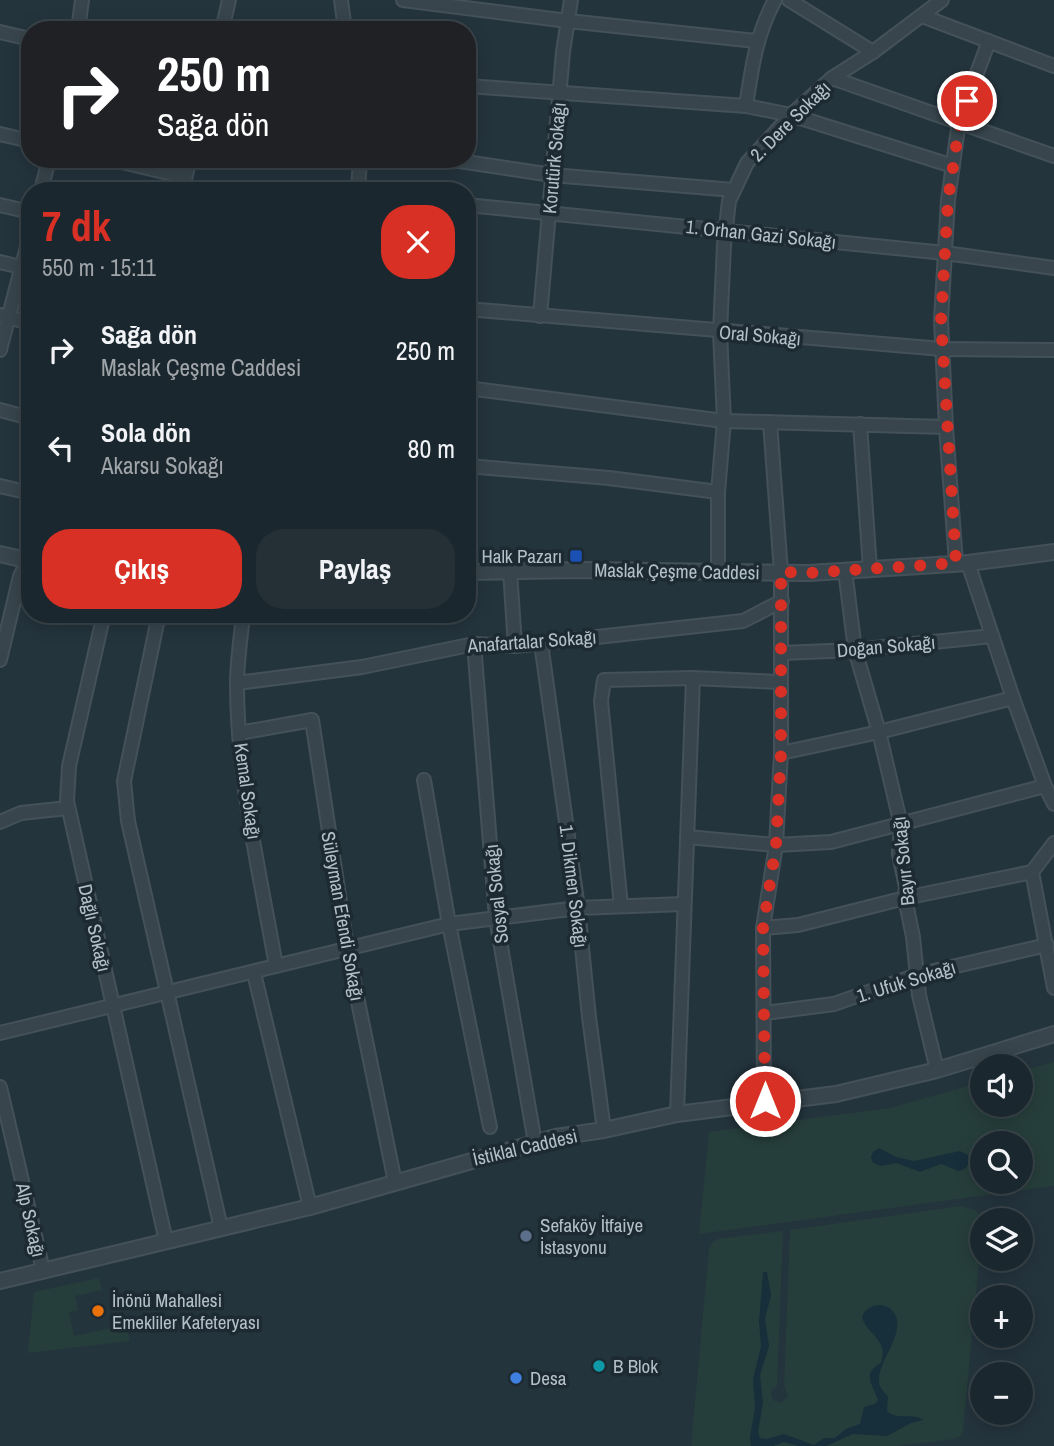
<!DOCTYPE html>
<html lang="tr">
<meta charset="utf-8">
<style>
:root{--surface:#1b272e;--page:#242f36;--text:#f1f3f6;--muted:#a0a5aa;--line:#39444a;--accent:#d93025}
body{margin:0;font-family:"Archivo Narrow",sans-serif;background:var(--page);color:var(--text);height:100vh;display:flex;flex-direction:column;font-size:26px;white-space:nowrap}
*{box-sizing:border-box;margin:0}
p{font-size:23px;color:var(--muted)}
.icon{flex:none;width:38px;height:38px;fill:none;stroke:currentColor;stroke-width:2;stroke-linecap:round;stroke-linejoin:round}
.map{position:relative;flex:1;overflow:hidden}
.side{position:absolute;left:21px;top:182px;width:455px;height:441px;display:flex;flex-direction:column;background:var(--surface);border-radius:28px;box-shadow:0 4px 18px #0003,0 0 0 2px var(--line)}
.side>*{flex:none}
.hud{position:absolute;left:21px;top:21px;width:455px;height:147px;border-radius:28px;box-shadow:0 4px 18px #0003,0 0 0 2px var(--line);background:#202124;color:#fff;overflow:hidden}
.tools{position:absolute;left:970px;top:1054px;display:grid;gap:14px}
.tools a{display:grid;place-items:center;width:63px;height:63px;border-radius:50%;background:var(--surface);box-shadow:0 4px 18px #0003,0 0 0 2px var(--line);font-size:35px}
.pin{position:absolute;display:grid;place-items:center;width:60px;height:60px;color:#fff;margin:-30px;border:4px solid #fff;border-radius:50%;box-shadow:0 2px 7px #0007}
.me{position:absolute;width:77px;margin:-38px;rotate:0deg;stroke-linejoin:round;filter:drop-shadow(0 0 5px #0008)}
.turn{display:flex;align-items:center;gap:24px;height:147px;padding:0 21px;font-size:32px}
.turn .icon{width:91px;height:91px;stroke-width:2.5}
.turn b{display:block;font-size:49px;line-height:60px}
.round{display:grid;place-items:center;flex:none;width:74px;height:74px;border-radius:28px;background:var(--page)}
.headline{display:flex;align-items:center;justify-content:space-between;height:119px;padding:0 21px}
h1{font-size:42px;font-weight:700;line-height:52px;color:var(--accent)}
.button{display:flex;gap:14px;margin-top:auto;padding:14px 21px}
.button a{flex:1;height:80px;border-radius:28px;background:var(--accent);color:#fff;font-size:28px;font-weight:700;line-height:80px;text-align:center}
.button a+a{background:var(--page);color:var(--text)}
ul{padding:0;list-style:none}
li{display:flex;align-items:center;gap:21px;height:98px;padding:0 21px}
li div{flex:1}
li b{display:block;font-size:26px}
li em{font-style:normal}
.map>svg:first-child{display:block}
.green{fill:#263e3b;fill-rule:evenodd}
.water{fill:#172e3b}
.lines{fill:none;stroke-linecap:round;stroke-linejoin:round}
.minor-casing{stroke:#445159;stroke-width:16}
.tertiary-casing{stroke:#445159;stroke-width:18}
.minor{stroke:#38454d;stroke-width:12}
.tertiary{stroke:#38454d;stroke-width:14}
.route{stroke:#d93025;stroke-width:12;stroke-dasharray:0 21.6}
.transit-dot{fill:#1a4fb4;stroke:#1d2a32;stroke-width:2.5}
.service-dot{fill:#5c6f8a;stroke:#1d2a32;stroke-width:2.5}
.food-dot{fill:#e8710a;stroke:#1d2a32;stroke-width:2.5}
.culture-dot{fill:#0f9aa8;stroke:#1d2a32;stroke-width:2.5}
.shop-dot{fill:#3f7fe0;stroke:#1d2a32;stroke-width:2.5}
.labels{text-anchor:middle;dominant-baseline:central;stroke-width:7;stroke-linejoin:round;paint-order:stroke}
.street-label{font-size:19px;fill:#b3c0c8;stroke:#1d2a32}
.poi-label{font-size:19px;fill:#b3c0c8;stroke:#1d2a32;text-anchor:start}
</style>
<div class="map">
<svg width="1054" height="1446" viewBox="0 0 1054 1446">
<rect width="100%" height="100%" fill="#24343d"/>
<g class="green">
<path d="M1054,1062V1186L699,1234L709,1132L890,1108L982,1082V1104H1020V1071ZM982,1143H1020V1181H982Z"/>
<polygon points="961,1206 977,1211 982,1221 982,1230 963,1430 961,1436 954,1439 896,1446 691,1446 709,1249 712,1243 718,1239 783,1231 777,1386 772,1389 771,1395 773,1400 781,1403 788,1396 784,1386 790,1230"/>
<polygon points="99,1278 102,1290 75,1296 78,1310 69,1312 74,1336 126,1325 130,1341 28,1353 34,1292"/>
</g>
<g class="water">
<polygon points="879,1148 896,1157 914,1161 960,1151 968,1155 969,1162 966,1168 959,1171 941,1164 920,1172 896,1163 881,1166 873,1163 871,1157 873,1152"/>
<path d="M763,1272H767L771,1295L765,1319L769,1346L760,1375L763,1403L758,1432L760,1438L767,1439L784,1434L814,1445L824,1438H835L846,1429L860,1424L864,1407L875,1404L878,1400C873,1385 861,1373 881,1363C889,1338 867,1336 862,1317C868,1300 894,1301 897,1320C900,1341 877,1363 879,1383C880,1389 885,1392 888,1397L887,1411C898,1421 913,1412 923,1420L911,1423L887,1436L853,1434L826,1446H798L784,1442L773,1446H751L750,1437L755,1408L753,1379L761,1346L759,1321Z"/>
</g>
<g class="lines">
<defs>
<g id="minor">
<polyline points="341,0 345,30"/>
<polyline points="403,0 568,21 756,41"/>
<polyline points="789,0 873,52"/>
<polyline points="922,16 1054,66"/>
<polyline points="78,30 82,0"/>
<polyline points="222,30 229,0"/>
<polyline points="0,32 30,39"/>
<polyline points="832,78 1054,156"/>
<polyline points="467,86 746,106 791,115 953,166"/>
<path d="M746,106C752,67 756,35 775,0"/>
<polyline points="0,134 30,141"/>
<polyline points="109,159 185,177"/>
<polyline points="446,159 552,175 734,190"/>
<polyline points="41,191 49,159"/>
<polyline points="182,191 190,159"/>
<polyline points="358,191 360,159"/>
<polyline points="0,205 30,212"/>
<polyline points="467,205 945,253 1054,268"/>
<polyline points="0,262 29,269"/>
<polyline points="467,309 942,349 1054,350"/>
<polyline points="0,315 30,323"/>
<polyline points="540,316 563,52 571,0"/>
<polyline points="0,350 30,235"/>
<polyline points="467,388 724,421 946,427"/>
<polyline points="0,410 30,418"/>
<polyline points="860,424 870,569"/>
<polyline points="467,466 609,478 718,492"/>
<polyline points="0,486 30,493"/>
<polyline points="956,563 946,427 941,320 948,200 959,121 989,41"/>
<polyline points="968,563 1013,698 1045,786 1054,804"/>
<polyline points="845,570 855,650 879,732 901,825 899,854 906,887 905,898 913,937 919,995 937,1070"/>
<polyline points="510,571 515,646"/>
<polyline points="718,572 718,492 724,421 720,332 724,245 729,201 747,163 791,115 832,78 873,52 942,0"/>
<polyline points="104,614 69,766 67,801 166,1241"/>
<polyline points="159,614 124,781 128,821 221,1228"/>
<path d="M243,614C241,637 237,661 237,684C237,778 260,874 276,966"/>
<polyline points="541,643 578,908 589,1017 604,1130"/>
<polyline points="474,644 496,918 535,1143"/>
<polyline points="781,653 855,650 992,636"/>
<polyline points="0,660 20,576 28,561"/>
<polyline points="237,683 362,667 474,644 515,646 743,621 782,601"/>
<polyline points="239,733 312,720 347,948 395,1182"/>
<polyline points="781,753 879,732 1013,698"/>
<polyline points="424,780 449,924 490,1127"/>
<polyline points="0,822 21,813 68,808"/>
<polyline points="687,837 776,845 831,842 1045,786"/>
<polyline points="1054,843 1032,872 1054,988"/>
<polyline points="621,906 601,701 604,680 693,678 781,682"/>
<polyline points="763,928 798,925 905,898 1032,872"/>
<polyline points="254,973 310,1207"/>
<polyline points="765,1013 834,1004 917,975 1047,945"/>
<polyline points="0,1033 449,924 578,908 684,904"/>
<polyline points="0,1087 43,1270"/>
<polyline points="764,1101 763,928 776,845 781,753 781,572 770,422"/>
<polyline points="677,1114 693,678"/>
</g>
<g id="tertiary">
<polyline points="0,554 30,561"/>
<polyline points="467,572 581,570 809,573 968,563 1054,552"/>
<polyline points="0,1281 310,1207 556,1137 604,1130 677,1114 836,1094 937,1070 1054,1034"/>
</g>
</defs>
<use href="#minor" class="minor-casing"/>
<use href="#tertiary" class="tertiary-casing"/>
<use href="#minor" class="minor"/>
<use href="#tertiary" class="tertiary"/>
</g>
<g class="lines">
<polyline class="route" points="765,1101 763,928 776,845 781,753 781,572 809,573 956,563 941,320 948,200 960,121 967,101"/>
</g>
<rect class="transit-dot" x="569" y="549" width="14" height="14" rx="3.5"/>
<circle class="service-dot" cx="526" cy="1236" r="7"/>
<circle class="food-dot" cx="98" cy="1311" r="7"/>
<circle class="culture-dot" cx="599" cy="1366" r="7"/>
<circle class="shop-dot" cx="516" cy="1378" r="7"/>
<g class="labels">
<g class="street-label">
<text transform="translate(790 121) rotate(-45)">2. Dere Sokağı</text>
<text transform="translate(554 158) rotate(-85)">Korutürk Sokağı</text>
<text transform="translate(761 234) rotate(6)">1. Orhan Gazi Sokağı</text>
<text transform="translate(760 335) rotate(5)">Oral Sokağı</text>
<text transform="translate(677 571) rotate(1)">Maslak Çeşme Caddesi</text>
<text transform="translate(532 641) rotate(-4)">Anafartalar Sokağı</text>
<text transform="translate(886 646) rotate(-5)">Doğan Sokağı</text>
<text transform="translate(248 791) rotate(82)">Kemal Sokağı</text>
<text transform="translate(903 861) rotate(-96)">Bayır Sokağı</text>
<text transform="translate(574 886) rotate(83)">1. Dikmen Sokağı</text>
<text transform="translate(496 894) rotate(-96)">Sosyal Sokağı</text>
<text transform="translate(343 916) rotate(80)">Süleyman Efendi Sokağı</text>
<text transform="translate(95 928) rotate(77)">Dağlı Sokağı</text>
<text transform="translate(906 981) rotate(-17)">1. Ufuk Sokağı</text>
<text transform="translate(525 1147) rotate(-13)">İstiklal Caddesi</text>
<text transform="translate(31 1220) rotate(77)">Alp Sokağı</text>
</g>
<g class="poi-label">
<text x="562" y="556" text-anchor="end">Halk Pazarı</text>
<text x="540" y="1225">Sefaköy İtfaiye<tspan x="540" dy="22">İstasyonu</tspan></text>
<text x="112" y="1300">İnönü Mahallesi<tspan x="112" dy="22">Emekliler Kafeteryası</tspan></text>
<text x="613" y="1366">B Blok</text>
<text x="530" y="1378">Desa</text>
</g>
</g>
</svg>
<div class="tools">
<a><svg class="icon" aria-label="sound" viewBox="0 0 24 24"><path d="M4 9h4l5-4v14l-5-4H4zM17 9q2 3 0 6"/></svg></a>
<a><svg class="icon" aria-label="search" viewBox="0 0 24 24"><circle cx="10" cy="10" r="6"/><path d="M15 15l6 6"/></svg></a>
<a><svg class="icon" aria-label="layers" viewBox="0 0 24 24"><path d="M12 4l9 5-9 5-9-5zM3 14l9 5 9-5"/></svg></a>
<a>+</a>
<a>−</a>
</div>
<div class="pin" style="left:967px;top:101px;background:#d93025"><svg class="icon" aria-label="arrive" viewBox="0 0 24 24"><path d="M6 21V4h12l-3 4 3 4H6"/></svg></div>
<svg class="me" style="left:765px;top:1101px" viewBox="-20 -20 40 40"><circle r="17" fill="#d93025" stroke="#fff" stroke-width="3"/><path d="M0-11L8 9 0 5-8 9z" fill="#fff"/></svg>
<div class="hud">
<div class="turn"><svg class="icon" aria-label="right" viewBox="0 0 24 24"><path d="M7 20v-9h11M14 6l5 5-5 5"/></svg><div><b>250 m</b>Sağa dön</div></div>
</div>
<section class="side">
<div class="headline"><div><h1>7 dk</h1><p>550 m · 15:11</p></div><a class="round" style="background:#d93025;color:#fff"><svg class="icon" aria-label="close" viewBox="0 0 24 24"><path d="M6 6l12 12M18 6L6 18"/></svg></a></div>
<ul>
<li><svg class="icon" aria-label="right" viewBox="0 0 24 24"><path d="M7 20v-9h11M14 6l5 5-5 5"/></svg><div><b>Sağa dön</b><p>Maslak Çeşme Caddesi</p></div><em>250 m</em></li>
<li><svg class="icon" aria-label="left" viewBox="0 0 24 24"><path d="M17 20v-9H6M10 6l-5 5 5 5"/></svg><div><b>Sola dön</b><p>Akarsu Sokağı</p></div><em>80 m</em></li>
</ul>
<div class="button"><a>Çıkış</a><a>Paylaş</a></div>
</section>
</div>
